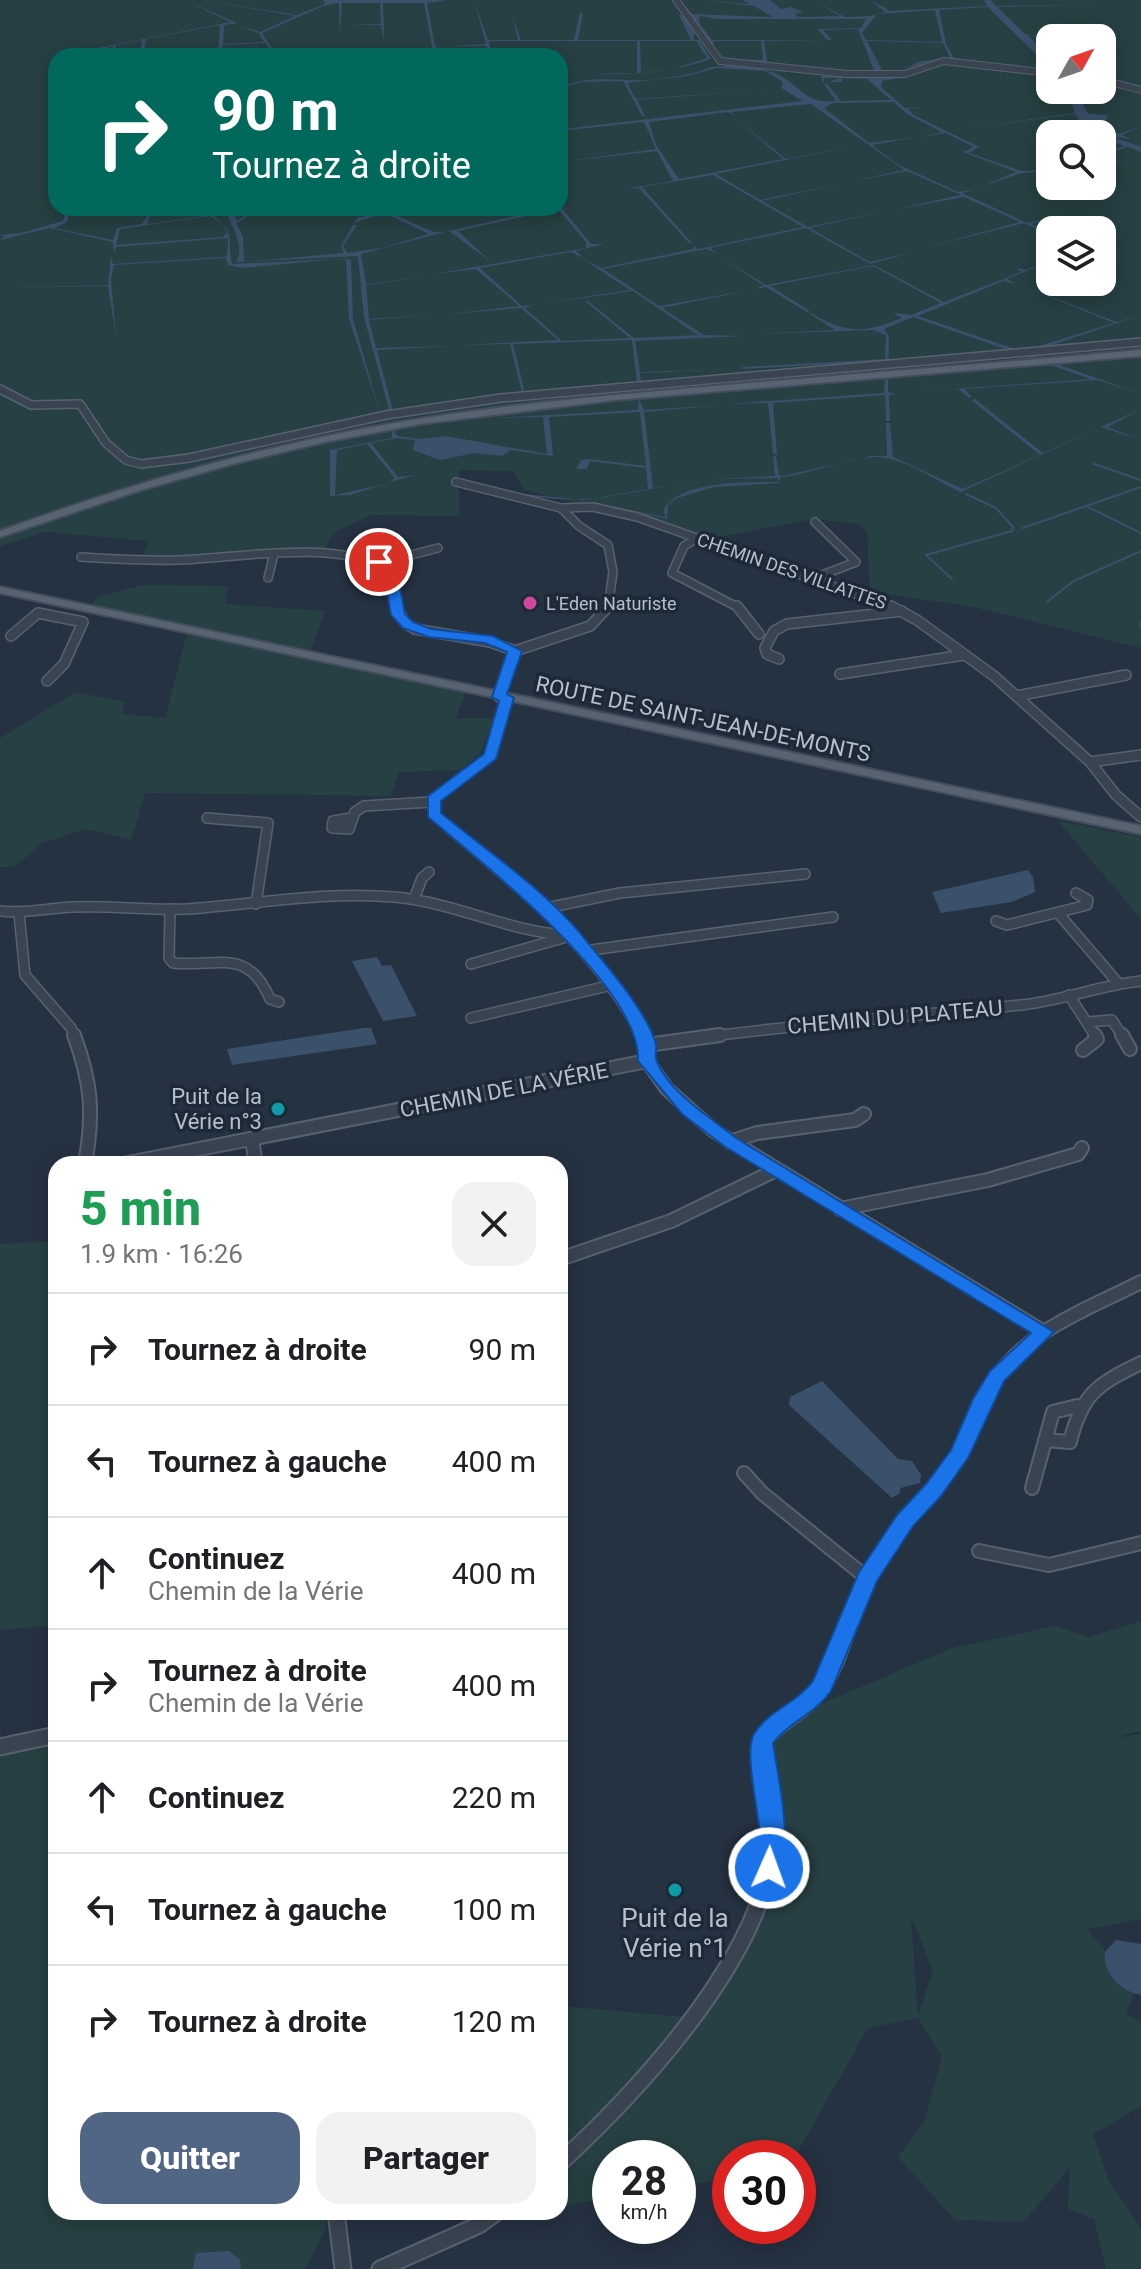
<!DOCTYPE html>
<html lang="fr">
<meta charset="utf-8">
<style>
:root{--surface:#fff;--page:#f2f2f2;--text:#202124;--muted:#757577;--line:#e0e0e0;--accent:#516584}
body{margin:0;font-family:Roboto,sans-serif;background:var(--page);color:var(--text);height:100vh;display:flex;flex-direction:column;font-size:30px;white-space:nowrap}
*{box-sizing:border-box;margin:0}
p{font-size:26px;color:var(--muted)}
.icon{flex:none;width:44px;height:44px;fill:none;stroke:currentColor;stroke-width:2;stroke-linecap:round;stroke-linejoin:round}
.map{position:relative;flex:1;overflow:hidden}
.side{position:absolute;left:48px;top:1156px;width:520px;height:1064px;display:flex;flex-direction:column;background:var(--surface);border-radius:24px;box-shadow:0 4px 20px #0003}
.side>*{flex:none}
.guide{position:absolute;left:48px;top:48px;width:520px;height:168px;border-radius:24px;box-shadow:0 4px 20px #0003;background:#00695c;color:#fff;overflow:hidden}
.needle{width:52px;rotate:50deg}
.buttons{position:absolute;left:1036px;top:24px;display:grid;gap:16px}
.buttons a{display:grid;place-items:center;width:80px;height:80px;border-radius:16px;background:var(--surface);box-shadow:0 4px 20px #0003;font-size:40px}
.speed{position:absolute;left:592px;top:2140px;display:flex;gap:16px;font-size:40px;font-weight:700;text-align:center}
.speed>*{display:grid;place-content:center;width:104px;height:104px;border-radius:50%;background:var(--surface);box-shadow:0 4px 20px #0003;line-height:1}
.speed small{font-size:20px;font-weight:400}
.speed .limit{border:12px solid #d22;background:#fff;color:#111}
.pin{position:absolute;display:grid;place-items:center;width:68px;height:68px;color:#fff;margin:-34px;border:4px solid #fff;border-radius:50%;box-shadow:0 2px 8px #0007}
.me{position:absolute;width:88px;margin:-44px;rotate:2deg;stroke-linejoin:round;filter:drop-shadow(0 0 6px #0008)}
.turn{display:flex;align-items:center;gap:28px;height:168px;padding:0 32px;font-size:36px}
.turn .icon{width:104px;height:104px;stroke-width:2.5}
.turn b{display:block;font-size:56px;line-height:68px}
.round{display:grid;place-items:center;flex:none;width:84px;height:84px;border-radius:24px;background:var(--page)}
.headline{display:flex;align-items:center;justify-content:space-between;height:136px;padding:0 32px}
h1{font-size:48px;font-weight:800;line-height:60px;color:#1e9e55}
.primary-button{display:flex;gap:16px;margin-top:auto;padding:16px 32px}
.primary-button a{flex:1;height:92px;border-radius:24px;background:var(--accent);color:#fff;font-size:32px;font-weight:800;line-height:92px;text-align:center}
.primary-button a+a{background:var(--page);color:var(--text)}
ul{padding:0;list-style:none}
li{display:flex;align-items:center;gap:24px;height:112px;padding:0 32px;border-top:2px solid var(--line)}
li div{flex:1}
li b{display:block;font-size:30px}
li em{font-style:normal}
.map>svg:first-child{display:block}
.green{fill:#274043;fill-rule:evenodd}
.water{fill:#3b506b;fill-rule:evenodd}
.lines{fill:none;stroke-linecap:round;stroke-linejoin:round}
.stream-far1{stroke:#3b506b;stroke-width:2}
.stream{stroke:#3b506b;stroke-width:3}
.minor-far4-casing{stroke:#58626f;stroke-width:8}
.minor-far3-casing{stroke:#58626f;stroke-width:10}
.minor-far2-casing{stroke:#58626f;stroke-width:12}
.minor-far1-casing{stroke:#58626f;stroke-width:16}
.minor-casing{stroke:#58626f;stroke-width:19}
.major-casing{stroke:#434d5b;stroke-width:4}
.minor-far4{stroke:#3a4451;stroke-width:6}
.minor-far3{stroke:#3a4451;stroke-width:7}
.minor-far2{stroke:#3a4451;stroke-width:9}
.minor-far1{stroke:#3a4451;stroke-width:12}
.minor{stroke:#3a4451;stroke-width:15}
.major{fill:#586371;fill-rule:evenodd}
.route{fill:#1a73e8;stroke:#114b97;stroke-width:2}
.hotel-dot{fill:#d1479c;stroke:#1e2937;stroke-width:3}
.culture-dot{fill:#0f9aa8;stroke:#1e2937;stroke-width:3}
.labels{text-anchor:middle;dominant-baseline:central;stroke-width:7;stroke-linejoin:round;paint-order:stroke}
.far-street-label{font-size:18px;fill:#b7bfcc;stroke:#1e2937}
.far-poi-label{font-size:18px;fill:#b7bfcc;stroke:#1e2937;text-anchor:start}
.street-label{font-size:22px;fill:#b7bfcc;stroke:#1e2937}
.poi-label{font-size:22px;fill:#b7bfcc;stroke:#1e2937;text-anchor:end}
.near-poi-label{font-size:26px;fill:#b7bfcc;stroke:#1e2937}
</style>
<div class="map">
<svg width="1141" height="2269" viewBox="0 0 1141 2269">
<rect width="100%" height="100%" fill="#253242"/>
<g class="green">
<path d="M0,0H1141V648L969,606L870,592L867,531L858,524L814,519L713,538L524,490L513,471L459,470V516L371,515L333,533L325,550L142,558L149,541L45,532L0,546ZM1050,38H1102V90H1050ZM56,56H560V208H56ZM1050,134H1102V186H1050ZM1050,230H1102V282H1050Z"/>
<polygon points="142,585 228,586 226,604 325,611 310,652 468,685 456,718 494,718 481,752 461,770 399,772 391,796 145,793 131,840 86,829 43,843 14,867 0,867 0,738 76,692 125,702 122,714 165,718 188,629 90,607 98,597"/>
<polygon points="1058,821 1141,837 1141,919"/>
<polygon points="56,1241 56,1417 47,1422 56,1450 56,1625 0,1630 0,1244"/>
<path d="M1141,1621V1731L1113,1738L1141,1734V1919L1088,1929L1135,1990L1126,2014L1141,2023V2106L1093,2134L1109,2181L1141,2228V2269H1106L1094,2219L1068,2209L1070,2167L1024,2222L955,2220L898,2157L924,2122L942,2057L918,2018L868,2028L794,2158H730V2179L678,2186V2158H610V2197L560,2207V2006L697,2018L763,1906L779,1829L767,1738L807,1710L952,1648L1055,1626L1089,1637ZM911,1916L933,1971L918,2016L911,1917Z"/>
<polygon points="56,1741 56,2212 322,2212 327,2227 305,2269 0,2269 0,1749"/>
</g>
<g class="water">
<polygon points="185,0 237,23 224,25 223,44 264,42 259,33 237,25 260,32 295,16 201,0 297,15 325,4 323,0 447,0 427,3 435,46 446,47 436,47 437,56 399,53 433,52 424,3 383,3 384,41 381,25 346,25 381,24 380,3 342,3 340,35 339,3 323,6 262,33 277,56 252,55 273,53 266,43 223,45 218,56 220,25 146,39 143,56 140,56 142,40 116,45 113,56 113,46 74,56 57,56 230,22"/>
<path d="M474,0L488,40H518L512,15L521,40H574L580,13H583L578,40H691L679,15H683L694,32V40H699L711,59C673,72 635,75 595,74L637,73V41H489L492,56L486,46H449L486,44ZM640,41H696L707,58L673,69L641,73Z"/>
<path d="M680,0L692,14L773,17L754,6L703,0L749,4L743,0H770L781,9L791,7L803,12L795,14L799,17L840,16L812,0L845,17L870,16L885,12L871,0L890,11L987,6L984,0H991L995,6L1107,4L997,7L1025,34L1048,38L1088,35L1046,40L1028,35L1050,58V69L1030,70L1049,67L988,7L939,10L946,44L954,58L990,64L934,60L902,70L921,61L950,58L943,43L867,41L883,72L875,73L858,29L823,30L832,40L764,41L767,62L803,71L764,63L763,61L722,60L713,49L723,59L763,60L761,41H714L713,48ZM935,10L942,42L866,40L862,33L877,14ZM699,16L717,19H866L861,28L818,29L827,40H712L700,24Z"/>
<path d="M711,67C731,65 756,66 775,73C802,85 802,104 836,101L824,84H827L841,101L891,100L867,79L842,78V82H829L840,78H825L823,83L821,76L905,77L882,81L881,87L905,108L923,107L908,109L914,115L979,147L969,153L1022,171L1050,170L1018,174L980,187L1016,172L963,152L974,147L946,133L920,137L942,132L907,114L894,102L833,103L824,108L869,143L917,137L872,145L897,164L958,192L979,189L962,193L1027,223L1047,219L1031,224L1050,235L1024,223L920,249L1020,222L964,197L893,210L961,195L907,171L848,182L904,170L811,104L731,112L736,116L728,112L649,122L656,145L679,179L783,159L735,118L786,159L860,145L716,174L760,200L845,183L762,201L808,227L889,210L810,228L870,262L918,251L870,264L806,228L710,248L717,253L706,249L603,269L659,306L751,290L662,308L704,335L745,336L635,341L640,372L737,369L640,373L641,382H637L632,340L513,344L525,393H522L510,344L461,345L558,340L521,308L448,314L519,306L476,269L434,274L586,248V242L558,209L458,231L491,262L449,231L560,206L591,244H604L576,251L583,257H581L571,252L480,268L522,306L533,305L525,308L562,341L630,338L585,301H588L634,338L698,335L633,291L537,304L630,290L583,259L601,268L694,249L693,245L698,249L803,227L713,175L642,187L692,243H689L639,188L625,189L673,181L657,151L560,162L656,149L644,122L560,131V124L563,129L803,101L781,88L783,82L765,71L716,68L687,76L627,83L636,99L777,89L637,100L645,116H642L623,81L581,82L560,89C584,73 620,82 648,80C670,78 691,75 711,67Z"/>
<path d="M1067,90L1076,91L1088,114L1108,115L1106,121L1090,122C1099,143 1123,132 1141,127L1122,135L1131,139L1114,137L1141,147V152L1128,147L1102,155L1141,170L1102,156V153L1124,146L1102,138V134L1083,130L1076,114L954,130L1075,113Z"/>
<path d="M67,208H70L67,222L54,228L113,240L117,228L142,224L152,209L147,224L211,215L219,208L214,217C236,230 227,245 232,264L336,259L243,268L228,265L226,258L114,265L111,279L116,337L108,286L0,288L108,285L111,256L113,264L222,257L227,256L228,238L116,247L114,254L113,242L49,228L0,240L5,236L0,235L21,233L63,221ZM210,216L223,224L227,233L223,237L116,245L120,229Z"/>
<path d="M228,208H235L236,220L243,218L250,208L246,218L236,223L243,237L244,262L344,253L341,246L353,225H357L343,246L347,253L382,248L429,234L385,213L354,223L357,218L374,214L357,208H372L379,212L404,208L389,212L433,232H445L361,254L366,284L430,276L366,285L369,319L442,314L369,320L376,348L456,346L377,350L393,412L390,413L364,317L358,256L237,262C246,236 225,224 228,208Z"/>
<path d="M716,255L766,285L874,265L944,302L1021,272L1017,268L1025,270L1050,261L1007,279L1016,284L1003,281L918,316L1015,349L1036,347L1114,323L1020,285L1117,322L1141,315L1052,345L1020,351L1141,394L1097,380L964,389L972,397L969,398L958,389L900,393L1091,379L913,317L884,329L889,336L888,392L895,394L889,395L890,421H886L885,395L773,403L777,454H773L768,403L726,404L884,393L886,361L743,369L742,367L885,359L886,335L873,330L751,334L835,330L810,314H813C847,334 865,333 902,318L893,313L911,315L941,303L873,266L770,286L810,311L807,312L766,287L756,289L763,285Z"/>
<polygon points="341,258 351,260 353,319 380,413 349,319 346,260"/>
<path d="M639,398L644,410L721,405L644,412L653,488L706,481C632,488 593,510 514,493L583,500L648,489L646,468L590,461L587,469H576L581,460L589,459L646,466L640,412L549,417L553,456L510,450L502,456L475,453L440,460L413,450L415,440L397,438L371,443L398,477L416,475L389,482L395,478L367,444L337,450L335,495L385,484L350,495L330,496V450L392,438V429L398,436L419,439L446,436L547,454L543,417L494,418L638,410Z"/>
<path d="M975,399L1043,453L1141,409L1108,427L1141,440L1101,427L961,492C938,482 912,463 886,458C857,452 813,475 781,477L779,483L714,487L677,498L668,505L667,519L600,504L665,517L664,509C681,480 749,482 779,482L778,478L712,479L775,476L773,456H776L779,475L783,476L871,456H887L886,423H890L893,457L963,489L1040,455L971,400Z"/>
<polygon points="1028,870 1033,877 1035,892 1012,902 941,913 932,892"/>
<polygon points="377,957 382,966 391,965 417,1016 383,1021 352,961"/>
<polygon points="364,1028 371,1028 377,1044 232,1065 227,1049"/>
<polygon points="822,1381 898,1459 912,1461 921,1475 920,1483 901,1488 899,1494 892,1498 789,1405 790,1397"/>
<path d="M1116,1940L1141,1944V1995C1121,1991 1102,1974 1105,1952Z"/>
<polygon points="229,2251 240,2260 241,2269 193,2269 196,2253"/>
</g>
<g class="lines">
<g class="stream-far1">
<polyline points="1094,464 1141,480"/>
<polyline points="1141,487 1086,506 1141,533"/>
<polyline points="1023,528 1086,506"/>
<polyline points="952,579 926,555 1012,531 1013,527 996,508 966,494"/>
<polyline points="1047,602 1072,582 1141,551"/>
</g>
<polyline class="stream" points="1141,623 1141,627"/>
<defs>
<g id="minor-far4">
<polyline points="676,0 720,61 847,74 905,74 944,61 1050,73"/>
<polyline points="1102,80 1141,90"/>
</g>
<g id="minor-far3">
<polyline points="0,389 31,405 80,404 106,443 126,460 141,464 189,458 386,415 501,398 1141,342"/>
<polyline points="456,482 561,508 593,507 637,517 895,608"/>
<polyline points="561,508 579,526 608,545 613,572 608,608"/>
<polyline points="696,539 684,546 672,573 739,608"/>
<path d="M81,557C114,559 147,561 180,560C229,559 340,538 380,569C392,578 393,595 397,608"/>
<polyline points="373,565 438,548"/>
<polyline points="268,578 274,554"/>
<polyline points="812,579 856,562 815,522"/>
</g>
<g id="minor-far2">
<polyline points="396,606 405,623 415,629 490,642 515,651"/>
<polyline points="737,606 759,634"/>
<polyline points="891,606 917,620 994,676 1090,762 1116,795 1141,817"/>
<polyline points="11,636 38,613 83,622 64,664 47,681"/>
<polyline points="779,659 767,654 765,648 774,631 787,624 902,611"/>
<polyline points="840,674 964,655"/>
<polyline points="1016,696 1126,675"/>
<polyline points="499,697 515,651 590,626 609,606"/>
<path d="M507,698L491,756L433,799V814C513,884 592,941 643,1037"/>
<polyline points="1090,762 1141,755"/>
<polyline points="207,818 268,823 256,904"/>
<polyline points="352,818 333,821 332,828 349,829 355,812 364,806 431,802"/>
<polyline points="414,899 422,878 429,872"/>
<polyline points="546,908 620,893 805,874"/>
<path d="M170,909L169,958L173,963C218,967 248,947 270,999L279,1002"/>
<path d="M0,911C25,914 48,908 73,907C111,905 150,911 188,909C256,904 326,891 394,897C455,902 516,935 572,935"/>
<polyline points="19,913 25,975 71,1028 75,1037"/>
<polyline points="1058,913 1118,983"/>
<polyline points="996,921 1007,925 1087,905 1088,900 1076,893"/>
<polyline points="584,951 833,917"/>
<polyline points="471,964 563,938"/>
<polyline points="1069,995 1096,1037"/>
<polyline points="471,1018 612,985"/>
<polyline points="1088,1022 1112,1020 1123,1037"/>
<path d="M705,1037C810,1023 916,1016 1021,1005C1062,1001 1100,985 1141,981"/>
</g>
<g id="minor-far1">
<path d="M74,1035C92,1084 94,1114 85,1164"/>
<polyline points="1122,1035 1130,1049"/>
<polyline points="647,1045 720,1035"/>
<polyline points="1083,1050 1097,1039 1095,1035"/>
<polyline points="647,1061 667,1089 714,1131 1044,1332"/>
<polyline points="252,1140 256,1164"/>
<polyline points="730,1142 757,1133 855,1120 864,1114"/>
<polyline points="123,1164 647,1061 647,1045 642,1035"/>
<polyline points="840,1209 988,1180 1078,1154 1082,1148"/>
<polyline points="560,1259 671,1221 776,1170"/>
<polyline points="56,1393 56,1432"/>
<path d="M1045,1440L1070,1442C1082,1393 1098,1384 1141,1363"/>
<polyline points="744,1473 762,1493 867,1578"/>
<polyline points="1032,1488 1053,1412 1077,1406"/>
<polyline points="979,1551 1049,1565 1141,1543"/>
<path d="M865,1581C887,1539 923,1507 949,1468C968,1441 978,1409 995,1381C1026,1330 1090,1308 1141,1282"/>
</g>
<g id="minor">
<polyline points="0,1747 56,1735"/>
<path d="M560,2163C637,2092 746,1974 769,1869C778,1828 764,1783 762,1742C777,1722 802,1713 817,1693C842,1662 848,1615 866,1579"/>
<polyline points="336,2212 343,2269"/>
<polyline points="380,2269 479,2225 497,2212"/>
</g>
<g id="major">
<path d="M1141,350V356L615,400L420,424L325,442L233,464L141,490L0,537V531C121,487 245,451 372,427C497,404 623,394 750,383C880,372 1011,362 1141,350Z"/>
<polygon points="0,587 1141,826 1141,834 0,593"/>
</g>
</defs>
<use href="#minor-far4" class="minor-far4-casing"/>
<use href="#minor-far3" class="minor-far3-casing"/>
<use href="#minor-far2" class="minor-far2-casing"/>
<use href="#minor-far1" class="minor-far1-casing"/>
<use href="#minor" class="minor-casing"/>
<use href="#major" class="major-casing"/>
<use href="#minor-far4" class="minor-far4"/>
<use href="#minor-far3" class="minor-far3"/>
<use href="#minor-far2" class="minor-far2"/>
<use href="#minor-far1" class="minor-far1"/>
<use href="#minor" class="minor"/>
<use href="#major" class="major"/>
</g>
<path class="route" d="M379,558L398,578L405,614L413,622L431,629L493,636L522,651L507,694L514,698L496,759L441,801V813C487,851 541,887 580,933C603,962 646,1009 656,1044C657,1050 654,1057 657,1062C671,1094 710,1117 736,1138L1054,1332L1004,1381L968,1458L941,1496L913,1526L877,1581L831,1691C815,1714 789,1722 773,1743C778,1778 794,1843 778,1875L769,1878L761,1875C755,1863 760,1851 760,1839C760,1815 743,1752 754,1734C769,1710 797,1703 813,1681L859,1572L897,1515L926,1484L951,1450L973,1399L990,1371L1031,1333L724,1146L682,1114L638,1061C642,988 482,863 428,817V796L484,754L499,701L492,697L507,652L485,643L429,637L403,628L391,615L385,580L367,565Z"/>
<circle class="hotel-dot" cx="530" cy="603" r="8"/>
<g class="culture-dot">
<circle cx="278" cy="1109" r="8"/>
<circle cx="675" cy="1890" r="8"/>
</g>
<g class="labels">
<g class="far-street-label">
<text transform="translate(792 571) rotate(19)">CHEMIN DES VILLATTES</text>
</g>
<g class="far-poi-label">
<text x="546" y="603">L'Eden Naturiste</text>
</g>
<g class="street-label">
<text transform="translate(703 719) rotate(12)">ROUTE DE SAINT-JEAN-DE-MONTS</text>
<text transform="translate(895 1017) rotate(-5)">CHEMIN DU PLATEAU</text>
<text transform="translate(504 1090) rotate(-11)">CHEMIN DE LA VÉRIE</text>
</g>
<g class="poi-label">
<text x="262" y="1096">Puit de la<tspan x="262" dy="25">Vérie n°3</tspan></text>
</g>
<g class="near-poi-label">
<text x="675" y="1918">Puit de la<tspan x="675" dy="30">Vérie n°1</tspan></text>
</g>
</g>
</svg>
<div class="buttons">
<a><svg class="needle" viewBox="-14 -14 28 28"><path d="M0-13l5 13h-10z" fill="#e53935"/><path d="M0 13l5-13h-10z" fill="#757577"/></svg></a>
<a><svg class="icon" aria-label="search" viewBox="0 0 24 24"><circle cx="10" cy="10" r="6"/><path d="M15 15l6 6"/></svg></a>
<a><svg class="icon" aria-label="layers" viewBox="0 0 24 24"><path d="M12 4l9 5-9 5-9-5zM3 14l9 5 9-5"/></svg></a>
</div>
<div class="speed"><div>28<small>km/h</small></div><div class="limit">30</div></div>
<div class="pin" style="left:379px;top:562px;background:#d93025"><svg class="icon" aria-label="arrive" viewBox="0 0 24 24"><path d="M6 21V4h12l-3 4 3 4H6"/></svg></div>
<svg class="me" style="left:769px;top:1868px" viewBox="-20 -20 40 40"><circle r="17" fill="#1a73e8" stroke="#fff" stroke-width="3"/><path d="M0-11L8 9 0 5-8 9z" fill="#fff"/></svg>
<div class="guide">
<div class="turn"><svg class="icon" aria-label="right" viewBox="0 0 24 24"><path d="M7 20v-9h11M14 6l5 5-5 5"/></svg><div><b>90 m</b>Tournez à droite</div></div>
</div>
<section class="side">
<div class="headline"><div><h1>5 min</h1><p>1.9 km · 16:26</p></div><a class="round"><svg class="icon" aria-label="close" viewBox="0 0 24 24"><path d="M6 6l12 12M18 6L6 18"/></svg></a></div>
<ul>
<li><svg class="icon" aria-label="right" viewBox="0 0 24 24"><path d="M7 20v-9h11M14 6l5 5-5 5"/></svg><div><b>Tournez à droite</b></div><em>90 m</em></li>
<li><svg class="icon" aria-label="left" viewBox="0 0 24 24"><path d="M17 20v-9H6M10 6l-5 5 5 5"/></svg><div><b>Tournez à gauche</b></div><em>400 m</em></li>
<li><svg class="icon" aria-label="ahead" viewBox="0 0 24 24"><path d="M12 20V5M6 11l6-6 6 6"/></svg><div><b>Continuez</b><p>Chemin de la Vérie</p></div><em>400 m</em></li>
<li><svg class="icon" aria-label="right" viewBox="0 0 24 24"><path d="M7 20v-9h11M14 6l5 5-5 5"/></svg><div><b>Tournez à droite</b><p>Chemin de la Vérie</p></div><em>400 m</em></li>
<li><svg class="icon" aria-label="ahead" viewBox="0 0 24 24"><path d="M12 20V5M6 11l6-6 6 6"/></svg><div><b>Continuez</b></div><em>220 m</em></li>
<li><svg class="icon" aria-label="left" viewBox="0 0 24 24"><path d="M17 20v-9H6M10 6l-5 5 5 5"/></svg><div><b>Tournez à gauche</b></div><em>100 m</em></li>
<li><svg class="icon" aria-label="right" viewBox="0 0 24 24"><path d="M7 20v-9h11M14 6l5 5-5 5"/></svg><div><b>Tournez à droite</b></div><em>120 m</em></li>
</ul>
<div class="primary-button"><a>Quitter</a><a>Partager</a></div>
</section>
</div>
